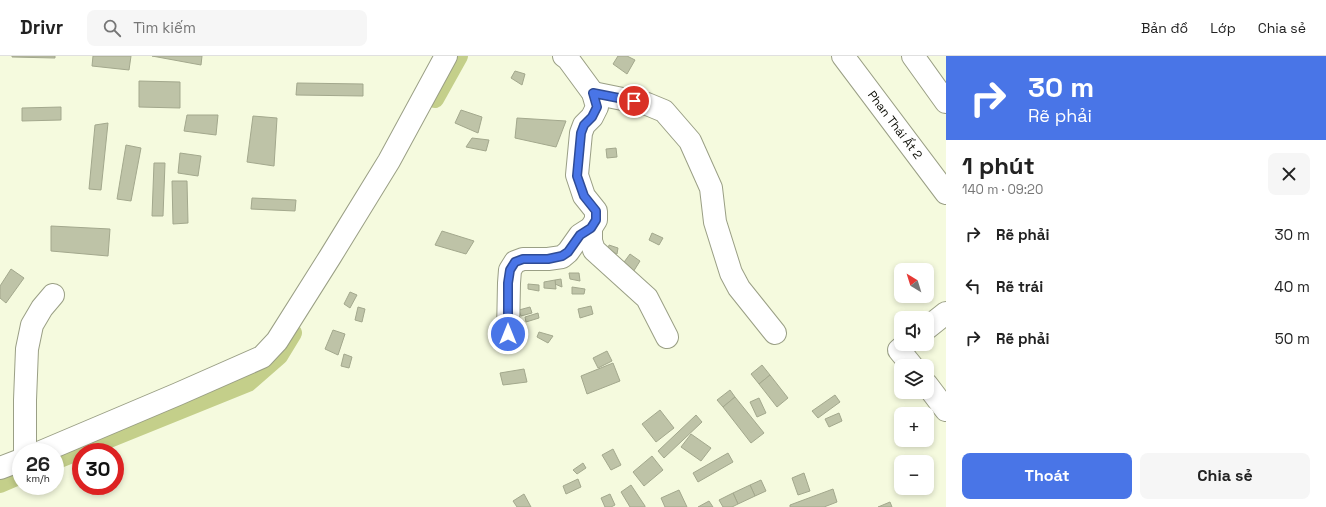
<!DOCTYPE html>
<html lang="vi">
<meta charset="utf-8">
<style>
:root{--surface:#fff;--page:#f6f6f6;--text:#222;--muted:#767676;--line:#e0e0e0;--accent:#4975e7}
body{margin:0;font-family:"Space Grotesk",sans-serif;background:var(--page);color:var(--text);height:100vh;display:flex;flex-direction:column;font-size:15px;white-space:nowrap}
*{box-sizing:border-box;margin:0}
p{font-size:13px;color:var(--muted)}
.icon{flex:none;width:22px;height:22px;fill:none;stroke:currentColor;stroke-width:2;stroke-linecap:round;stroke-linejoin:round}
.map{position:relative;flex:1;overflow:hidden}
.details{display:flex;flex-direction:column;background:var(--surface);width:380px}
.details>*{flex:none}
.banner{background:#4975e7;color:#fff;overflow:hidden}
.needle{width:26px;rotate:322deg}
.fabs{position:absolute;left:894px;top:207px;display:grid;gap:8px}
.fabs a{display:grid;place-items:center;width:40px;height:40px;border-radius:8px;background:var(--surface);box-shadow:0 2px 6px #0003;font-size:20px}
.speed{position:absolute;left:12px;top:387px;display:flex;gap:8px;font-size:20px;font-weight:700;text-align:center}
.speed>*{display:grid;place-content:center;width:52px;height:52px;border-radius:50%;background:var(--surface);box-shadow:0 2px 6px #0003;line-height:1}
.speed small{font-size:10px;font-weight:400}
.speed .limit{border:6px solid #d22;background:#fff;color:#111}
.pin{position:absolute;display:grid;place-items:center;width:34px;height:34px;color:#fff;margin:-17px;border:2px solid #fff;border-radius:50%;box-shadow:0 1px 4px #0007}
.me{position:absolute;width:44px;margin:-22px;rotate:0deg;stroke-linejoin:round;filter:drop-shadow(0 0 3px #0008)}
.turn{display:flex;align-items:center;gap:14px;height:84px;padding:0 16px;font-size:18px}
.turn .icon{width:52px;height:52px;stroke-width:2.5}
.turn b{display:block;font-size:28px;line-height:34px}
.round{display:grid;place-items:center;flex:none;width:42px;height:42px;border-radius:8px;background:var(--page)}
.summary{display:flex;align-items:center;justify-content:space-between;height:68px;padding:0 16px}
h1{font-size:24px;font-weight:700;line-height:30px}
.button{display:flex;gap:8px;margin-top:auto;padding:8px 16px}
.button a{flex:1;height:46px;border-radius:8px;background:var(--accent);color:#fff;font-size:16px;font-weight:700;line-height:46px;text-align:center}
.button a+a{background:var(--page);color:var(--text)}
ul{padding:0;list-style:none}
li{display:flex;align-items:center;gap:12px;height:52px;padding:0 16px}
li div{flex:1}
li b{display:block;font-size:15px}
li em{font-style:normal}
header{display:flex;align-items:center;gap:24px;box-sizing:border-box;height:56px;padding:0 20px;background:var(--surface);border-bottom:1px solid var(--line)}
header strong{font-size:19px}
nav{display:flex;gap:22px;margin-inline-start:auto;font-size:14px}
.search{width:280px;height:36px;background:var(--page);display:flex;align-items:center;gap:10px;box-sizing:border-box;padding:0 14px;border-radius:8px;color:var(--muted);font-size:15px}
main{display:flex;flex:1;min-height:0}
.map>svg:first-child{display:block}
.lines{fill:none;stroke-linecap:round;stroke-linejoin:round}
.canal{stroke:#c4cf8a;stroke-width:18}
.building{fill:#bec3a7;stroke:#a3a88d}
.minor-casing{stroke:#9a9f85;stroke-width:24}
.minor{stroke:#fff;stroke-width:22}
.route-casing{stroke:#2f4c96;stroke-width:10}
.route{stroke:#4975e7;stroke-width:7}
.labels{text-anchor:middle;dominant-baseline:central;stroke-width:3;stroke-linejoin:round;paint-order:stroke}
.street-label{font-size:12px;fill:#0b0c04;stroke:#fff}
</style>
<header>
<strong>Drivr</strong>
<div class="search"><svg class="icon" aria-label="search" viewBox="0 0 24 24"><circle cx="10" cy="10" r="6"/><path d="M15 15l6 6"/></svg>Tìm kiếm</div>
<nav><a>Bản đồ</a><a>Lớp</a><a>Chia sẻ</a></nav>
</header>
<main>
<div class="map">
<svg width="946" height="451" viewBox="0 0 946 451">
<rect width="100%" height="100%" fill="#f5fade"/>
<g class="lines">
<g class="canal">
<polyline points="435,43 459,0"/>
<polyline points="55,405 248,327 279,300 293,277"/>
<polyline points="0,428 21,419"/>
</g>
</g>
<g class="building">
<polygon points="12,0 55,0 55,2 12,1"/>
<polygon points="93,0 131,0 129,14 92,10"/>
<polygon points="152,0 202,0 201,9"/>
<polygon points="618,0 627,0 635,4 627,18 613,8"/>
<polygon points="515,15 525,18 522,29 511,22"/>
<polygon points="139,25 180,26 180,52 139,51"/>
<polygon points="297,27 363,28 363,40 296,39"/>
<polygon points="61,51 61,64 22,65 22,52"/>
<polygon points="461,54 482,61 478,77 455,67"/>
<polygon points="187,59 218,59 216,79 184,75"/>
<polygon points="253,60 277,62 274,110 247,106"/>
<polygon points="517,62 566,65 556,91 515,82"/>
<polygon points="108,67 101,134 89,133 95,69"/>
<polygon points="472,82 489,84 486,95 466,91"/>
<polygon points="126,89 141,92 131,145 117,143"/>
<polygon points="616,92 617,101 607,102 606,93"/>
<polygon points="180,97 201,100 198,120 178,117"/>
<polygon points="154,107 165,107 163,160 152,160"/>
<polygon points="172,125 187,125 188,167 173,168"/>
<polygon points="252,142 296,144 295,155 251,153"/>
<polygon points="51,170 110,173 108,200 51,195"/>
<polygon points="442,175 474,185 466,198 435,189"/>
<polygon points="652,177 663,182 659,189 649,184"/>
<polygon points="609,189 618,192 617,198 608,194"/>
<polygon points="630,198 640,205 630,221 619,213"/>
<polygon points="11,213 24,222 6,247 0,242 0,230"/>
<polygon points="569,217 579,217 580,225 570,223"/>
<polygon points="561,223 562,231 555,228 555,224"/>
<polygon points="555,224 556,233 544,232 544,226"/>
<polygon points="528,228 539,229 539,235 528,233"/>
<polygon points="572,231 585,233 584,238 572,238"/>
<polygon points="350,236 357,239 350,252 344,248"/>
<polygon points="591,250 593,258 580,262 578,253"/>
<polygon points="358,251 365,253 362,266 355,264"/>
<polygon points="530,251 532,257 521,260 519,254"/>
<polygon points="538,257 539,262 526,266 525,261"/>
<polygon points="333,274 345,278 338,299 325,293"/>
<polygon points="539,276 553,280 548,287 537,281"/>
<polygon points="607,295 612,305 598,312 593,302"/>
<polygon points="344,298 352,301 349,312 341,310"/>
<polygon points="613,307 620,325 587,338 581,320"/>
<polygon points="762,309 770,319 759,328 751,318"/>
<polygon points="524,313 527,326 503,329 500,317"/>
<polygon points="770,319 788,342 777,351 759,328"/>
<polygon points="730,334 735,341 723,351 717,344"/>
<polygon points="835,339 840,346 818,362 812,355"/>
<polygon points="735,341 764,377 751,387 723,351"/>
<polygon points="759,342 766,357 757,361 750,346"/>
<polygon points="660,354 674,372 656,386 642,368"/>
<polygon points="839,357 842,365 829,371 825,363"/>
<polygon points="696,359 702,366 664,402 658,395"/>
<polygon points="691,378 711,392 701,405 681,391"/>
<polygon points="613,393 621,409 611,414 602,399"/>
<polygon points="728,397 733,406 698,426 693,417"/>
<polygon points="652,400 663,414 644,430 633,416"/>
<polygon points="583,407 586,412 577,418 573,414"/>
<polygon points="804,417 810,435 798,439 792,422"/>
<polygon points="578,423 581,431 566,438 563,430"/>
<polygon points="761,424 766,435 755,440 750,429"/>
<polygon points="631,429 645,450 645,451 630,451 621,436"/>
<polygon points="750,429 755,440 738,448 733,437"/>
<polygon points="833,433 837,446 824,451 790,451 790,449"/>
<polygon points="679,434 687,451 665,451 661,442"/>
<polygon points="733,437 738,448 732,451 723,451 719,444"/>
<polygon points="524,438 531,451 517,451 513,445"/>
<polygon points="610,438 615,449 611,451 605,451 601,442"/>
<polygon points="709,445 713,451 698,451"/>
<polygon points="890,446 892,451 878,451"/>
</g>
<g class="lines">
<defs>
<g id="minor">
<polyline points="843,0 946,137"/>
<polyline points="913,0 946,46"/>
<polyline points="593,37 647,48 664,55 690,85 711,132 715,166 731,217 739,232 775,277"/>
<polyline points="591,172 591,185 594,194 647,242 667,281"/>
<polyline points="927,272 946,257"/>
<polyline points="508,277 509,227 510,214 515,206 523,203 548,203 562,201 568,196 580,179 591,172 596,164 596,155 584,140 577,119 581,77 584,69 592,61 597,51 593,37 568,3 564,0"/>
<polyline points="906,288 899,294 912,310"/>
<polyline points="927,329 946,354"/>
<polyline points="25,396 25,344 27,293 32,269 42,252 53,239"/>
<polyline points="41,396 178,338 262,301 277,285 330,201 389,105 446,0"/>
<polyline points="0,412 21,404"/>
</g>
</defs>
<use href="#minor" class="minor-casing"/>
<use href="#minor" class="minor"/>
</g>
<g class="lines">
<defs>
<polyline id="route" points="508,278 508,227 510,214 515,206 523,203 548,203 562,200 568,196 580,179 591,172 596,164 596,155 584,140 577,120 581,77 584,69 592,61 597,51 593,37 634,45"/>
</defs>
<use href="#route" class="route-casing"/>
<use href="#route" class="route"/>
</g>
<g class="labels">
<g class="street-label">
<text transform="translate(895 69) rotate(53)">Phan Thái Ất 2</text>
</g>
</g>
</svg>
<div class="fabs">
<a><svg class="needle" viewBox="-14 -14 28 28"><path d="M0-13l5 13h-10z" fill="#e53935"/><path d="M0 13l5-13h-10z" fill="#767676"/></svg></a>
<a><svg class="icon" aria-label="sound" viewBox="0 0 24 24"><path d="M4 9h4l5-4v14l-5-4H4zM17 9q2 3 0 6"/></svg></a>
<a><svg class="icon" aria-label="layers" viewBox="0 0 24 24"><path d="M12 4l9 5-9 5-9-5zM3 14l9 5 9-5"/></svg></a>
<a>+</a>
<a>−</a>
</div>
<div class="speed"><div>26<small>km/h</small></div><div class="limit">30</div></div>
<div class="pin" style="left:634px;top:45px;background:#d93025"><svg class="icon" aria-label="arrive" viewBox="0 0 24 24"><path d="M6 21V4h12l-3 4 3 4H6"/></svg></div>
<svg class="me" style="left:508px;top:278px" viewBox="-20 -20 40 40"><circle r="17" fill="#4975e7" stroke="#fff" stroke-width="3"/><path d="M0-11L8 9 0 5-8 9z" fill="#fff"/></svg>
</div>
<section class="details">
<div class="banner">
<div class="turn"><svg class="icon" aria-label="right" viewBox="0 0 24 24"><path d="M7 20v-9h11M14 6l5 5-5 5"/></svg><div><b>30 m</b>Rẽ phải</div></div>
</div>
<div class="summary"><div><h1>1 phút</h1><p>140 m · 09:20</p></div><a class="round"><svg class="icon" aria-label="close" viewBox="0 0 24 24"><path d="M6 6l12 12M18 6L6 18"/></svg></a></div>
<ul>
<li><svg class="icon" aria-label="right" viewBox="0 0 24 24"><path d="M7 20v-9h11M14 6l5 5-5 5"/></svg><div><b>Rẽ phải</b></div><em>30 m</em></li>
<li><svg class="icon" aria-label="left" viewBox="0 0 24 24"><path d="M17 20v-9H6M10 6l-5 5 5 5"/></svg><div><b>Rẽ trái</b></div><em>40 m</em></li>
<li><svg class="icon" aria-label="right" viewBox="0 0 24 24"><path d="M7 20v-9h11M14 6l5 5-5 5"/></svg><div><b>Rẽ phải</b></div><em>50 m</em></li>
</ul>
<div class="button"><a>Thoát</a><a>Chia sẻ</a></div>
</section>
</main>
